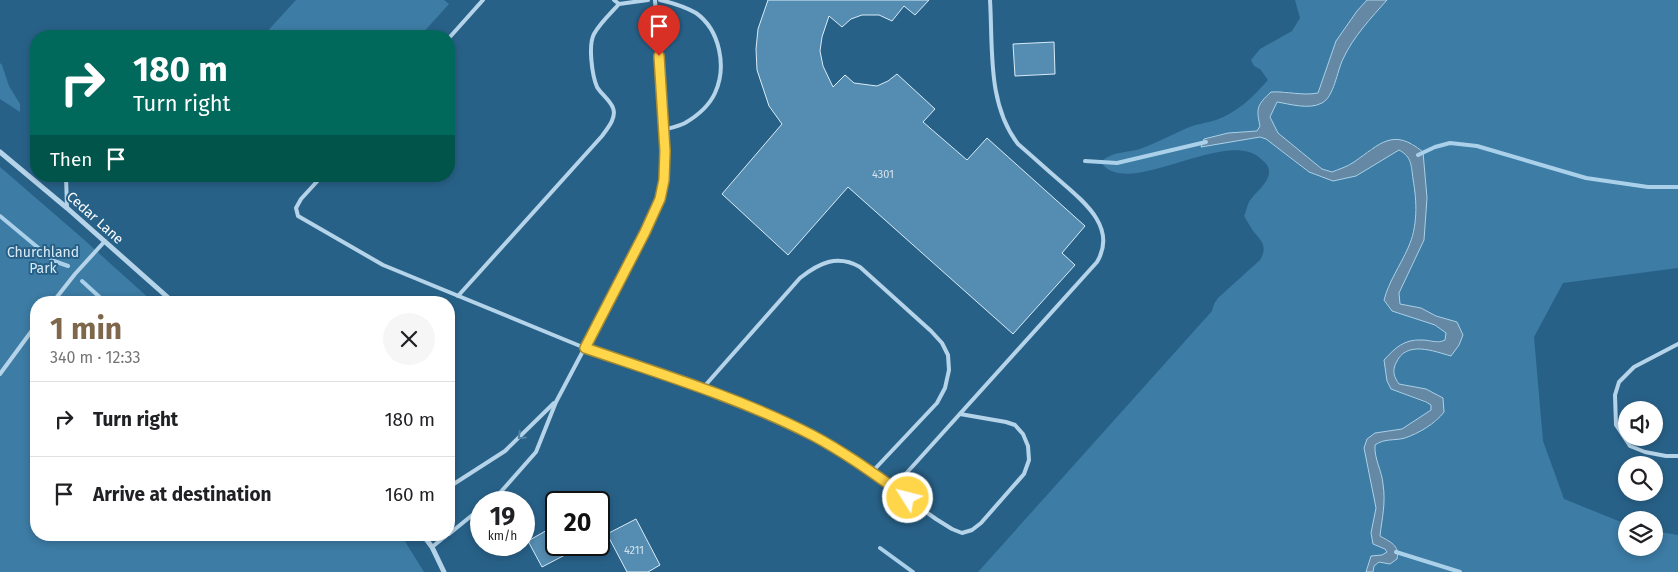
<!DOCTYPE html>
<meta charset="utf-8">
<style>
:root{--surface:#fff;--page:#f6f6f6;--text:#202124;--muted:#757577;--line:#e0e0e0;--accent:#7e674b}
body{margin:0;font-family:"Fira Sans",sans-serif;background:var(--page);color:var(--text);height:100vh;display:flex;flex-direction:column;font-size:19px;white-space:nowrap}
*{box-sizing:border-box;margin:0}
p{font-size:16px;color:var(--muted)}
.icon{flex:none;width:28px;height:28px;fill:none;stroke:currentColor;stroke-width:2;stroke-linecap:round;stroke-linejoin:round}
.map{position:relative;flex:1;overflow:hidden}
.side{position:absolute;left:30px;top:296px;width:425px;height:245px;display:flex;flex-direction:column;background:var(--surface);border-radius:20px;box-shadow:0 2px 8px #0003}
.side>*{flex:none}
.top-card{position:absolute;left:30px;top:30px;width:425px;height:152px;border-radius:20px;box-shadow:0 2px 8px #0003;background:#00695c;color:#fff;overflow:hidden}
.controls{position:absolute;left:1618px;top:401px;display:grid;gap:10px}
.controls a{display:grid;place-items:center;width:45px;height:45px;border-radius:50%;background:var(--surface);box-shadow:0 2px 8px #0003;font-size:25px}
.speed{position:absolute;left:470px;top:491px;display:flex;gap:10px;font-size:25px;font-weight:700;text-align:center}
.speed>*{display:grid;place-content:center;width:65px;height:65px;border-radius:50%;background:var(--surface);box-shadow:0 2px 8px #0003;line-height:1}
.speed small{font-size:12px;font-weight:400}
.speed .limit{border:2px solid #111;border-radius:8px;background:#fff;color:#111}
.pin{position:absolute;display:grid;place-items:center;width:42px;height:42px;color:#fff;margin:-51px -21px;border-radius:50% 50% 50% 0;rotate:-45deg;box-shadow:0 0 5px #0007}
.pin .icon{rotate:45deg}
.me{position:absolute;width:55px;margin:-28px;rotate:306deg;stroke-linejoin:round;filter:drop-shadow(0 0 4px #0008)}
.turn{display:flex;align-items:center;gap:18px;height:105px;padding:0 20px;font-size:22px}
.turn .icon{width:65px;height:65px;stroke-width:2.5}
.turn b{display:block;font-size:35px;line-height:42px}
.then{display:flex;align-items:center;height:48px;padding:0 20px;background:#0003;gap:10px;font-size:19px}
.round{display:grid;place-items:center;flex:none;width:52px;height:52px;border-radius:26px;background:var(--page)}
.head{display:flex;align-items:center;justify-content:space-between;height:85px;padding:0 20px}
h1{font-size:30px;font-weight:700;line-height:38px;color:var(--accent)}
ul{padding:0;list-style:none}
li{display:flex;align-items:center;gap:15px;height:75px;padding:0 20px;border-top:1px solid var(--line)}
li div{flex:1}
li b{display:block;font-size:19px}
li em{font-style:normal}
.map>svg:first-child{display:block}
.green{fill:#3d7ca5}
.water{fill:#6589a4;stroke:#aad1e9}
.lines{fill:none;stroke-linecap:round;stroke-linejoin:round}
.stream{stroke:#aad1e9;stroke-width:4}
.building{fill:#558db2;stroke:#d9ebf7}
.lane{stroke:#b5d4e9;stroke-width:4}
.street{stroke:#b5d4e9;stroke-width:5}
.oneway{stroke:#5284a5}
.route-casing{stroke:#a68a30;stroke-width:12}
.route{stroke:#ffd54a;stroke-width:9}
.labels{text-anchor:middle;dominant-baseline:central;stroke-width:4;stroke-linejoin:round;paint-order:stroke}
.number-label{font-size:11px;fill:#d4e2ec}
.street-label{font-size:14px;fill:#fff;stroke:#286188}
.park-label{font-size:14px;fill:#d9ebf7;stroke:#286188}
</style>
<div class="map">
<svg width="1678" height="572" viewBox="0 0 1678 572">
<rect width="100%" height="100%" fill="#286188"/>
<g class="green">
<polygon points="296,0 444,0 449,4 420,36 263,36"/>
<path d="M1295,0H1367L1357,11L1336,41L1318,93L1307,95L1283,91L1257,131L1227,133L1232,141L1260,137L1266,139L1308,172L1333,181L1399,150L1407,155L1411,164L1416,198L1415,224L1409,246L1387,289L1392,311L1435,325L1446,333L1445,340C1436,343 1431,340 1422,340C1403,339 1395,348 1384,360L1391,389L1431,405V410L1402,429L1375,433L1364,448L1376,508L1371,534L1373,544L1386,549L1387,552L1382,555L1371,556L1366,572H978L1212,311L1214,304L1218,298L1260,260C1268,247 1262,241 1253,231C1250,226 1247,221 1244,216C1246,212 1247,206 1249,202C1255,192 1270,183 1269,170C1268,164 1264,162 1260,158C1225,127 1126,201 1101,162C1112,151 1127,153 1140,149C1156,143 1171,135 1187,128C1196,124 1207,123 1216,120C1238,112 1253,97 1268,80L1260,69L1254,66L1251,60L1260,49L1292,31L1300,18Z"/>
<path d="M1387,0H1678V268L1563,283L1534,337L1543,441L1564,499L1626,524V548H1654V531L1678,535V572H1373L1374,566L1379,562L1390,564L1397,559C1400,545 1390,542 1380,536L1383,483L1375,453V445L1381,441L1405,438L1437,421L1426,389L1399,384C1394,377 1392,371 1396,363C1406,340 1433,351 1451,356L1457,322L1436,316L1421,308L1400,304L1399,293L1424,240L1427,198L1423,152L1412,143L1372,148L1352,164L1332,172L1322,169L1278,133L1270,117L1277,102C1290,104 1309,110 1322,103C1334,97 1337,71 1343,59C1353,37 1371,18 1387,0Z"/>
<polygon points="0,63 2,65 9,86 20,104 20,112 0,99"/>
<polygon points="0,167 81,237 153,302 36,302 36,535 401,535 424,572 0,572"/>
</g>
<path class="water" d="M1367,0H1387C1371,18 1353,37 1343,59C1337,71 1334,97 1322,103C1309,110 1290,104 1277,102L1270,117L1278,133L1322,169L1332,172C1339,169 1347,167 1354,162C1380,144 1393,127 1423,152L1427,198L1424,240L1399,293L1400,304L1421,308L1436,316L1457,322L1463,335L1459,345L1451,356C1433,351 1406,340 1396,363C1392,371 1394,377 1399,384L1426,389L1443,398L1444,412C1435,424 1419,433 1405,438C1394,441 1385,438 1375,445C1374,459 1382,471 1383,484C1386,503 1382,518 1380,536C1390,542 1400,545 1397,559L1390,564L1379,562L1374,566L1373,572H1366L1371,556L1382,555L1387,552L1385,549L1373,544L1371,533L1376,508L1364,448L1367,439L1375,433L1402,429L1431,410V405L1426,402L1391,389L1387,381L1384,360C1395,348 1404,339 1422,340C1431,340 1437,344 1445,340L1446,333L1435,325L1392,311L1384,300C1389,281 1400,266 1408,248C1418,226 1417,202 1413,179C1411,165 1412,157 1399,150L1356,176L1333,181L1309,172L1266,139L1260,137L1201,147L1204,139L1228,133L1257,131L1260,126C1256,108 1257,105 1271,92C1287,91 1302,96 1318,93L1336,41L1357,11Z"/>
<g class="lines">
<g class="stream">
<polyline points="1418,155 1435,147 1450,143 1477,146 1586,178 1648,187 1678,187"/>
<polyline points="1085,161 1117,163 1206,142"/>
<polyline points="0,216 54,261 68,266"/>
<polyline points="82,281 105,302"/>
<polyline points="880,548 913,572"/>
<polyline points="1396,552 1460,572"/>
</g>
</g>
<g class="building">
<polygon points="768,0 929,0 915,15 904,6 892,21 879,15 862,15 851,19 842,27 829,16 822,37 820,51 823,66 833,87 845,75 854,83 877,86 888,81 897,74 935,109 923,122 967,160 987,138 1085,226 1062,253 1075,265 1013,334 848,187 788,255 722,194 782,124 769,106 757,70 756,49 758,29"/>
<polygon points="1054,42 1055,74 1015,76 1013,44"/>
<polygon points="636,519 660,565 648,572 627,572 607,534"/>
<polygon points="556,525 556,545 584,545 542,567 528,541"/>
</g>
<g class="lines">
<g class="lane">
<polyline points="614,0 619,4 648,0"/>
<path d="M660,0C673,3 684,6 696,13C720,30 727,67 715,93C709,106 697,116 685,123C679,126 670,128 663,130"/>
<polyline points="449,38 483,0"/>
<polyline points="66,176 67,208"/>
<polyline points="322,176 301,199 296,208 298,216 383,265 585,348 702,389 763,412 787,423 837,450 871,473 936,519 952,529 962,533 972,530 981,523 1024,474 1029,460 1028,446 1023,434 1015,425 1006,422 960,414"/>
<path d="M458,296L602,136C607,129 617,118 613,108C610,100 601,94 597,87C592,75 588,45 594,34C600,23 611,13 619,4"/>
<polyline points="53,302 75,274 105,241"/>
<polyline points="1678,344 1634,367 1619,382 1615,395 1616,425 1630,446 1645,452 1666,456 1678,456"/>
<polyline points="0,374 36,325"/>
<path d="M702,389L800,278C819,263 837,254 860,267L931,331L942,343L948,355L949,370L945,388L937,403L871,473"/>
<polyline points="449,487 505,451 554,403"/>
<path d="M893,488L1097,262C1118,227 1082,200 1059,180C1045,168 1032,156 1018,144C987,104 993,48 990,0"/>
<polyline points="489,502 498,495 536,452 556,402 621,279 660,199 664,180 665,151 655,0"/>
<polyline points="449,534 481,508"/>
<polyline points="432,547 447,535"/>
</g>
<g class="street">
<polyline points="0,152 67,208 173,302"/>
<polyline points="423,535 432,547 444,572"/>
</g>
</g>
<defs><path id="oneway-chevron" d="M-2-3.5L2.5 0L-2 3.5" fill="none" stroke-width="1.6" stroke-linecap="round" stroke-linejoin="round" transform="scale(1.25)"/></defs>
<use class="oneway" href="#oneway-chevron" transform="translate(521 436) rotate(136)"/>
<g class="lines">
<defs>
<path id="route" d="M659,56L665,151L664,180L660,199L645,232L585,348C661,374 740,398 812,435C846,453 877,476 908,498"/>
</defs>
<use href="#route" class="route-casing"/>
<use href="#route" class="route"/>
</g>
<g class="labels">
<g class="number-label">
<text x="883" y="174">4301</text>
<text x="634" y="550">4211</text>
</g>
<g class="street-label">
<text transform="translate(95 218) rotate(42)">Cedar Lane</text>
</g>
<g class="park-label">
<text x="43" y="252">Churchland<tspan x="43" dy="16">Park</tspan></text>
</g>
</g>
</svg>
<div class="controls">
<a><svg class="icon" aria-label="sound" viewBox="0 0 24 24"><path d="M4 9h4l5-4v14l-5-4H4zM17 9q2 3 0 6"/></svg></a>
<a><svg class="icon" aria-label="search" viewBox="0 0 24 24"><circle cx="10" cy="10" r="6"/><path d="M15 15l6 6"/></svg></a>
<a><svg class="icon" aria-label="layers" viewBox="0 0 24 24"><path d="M12 4l9 5-9 5-9-5zM3 14l9 5 9-5"/></svg></a>
</div>
<div class="speed"><div>19<small>km/h</small></div><div class="limit">20</div></div>
<div class="pin" style="left:659px;top:56px;background:#d93025"><svg class="icon" aria-label="arrive" viewBox="0 0 24 24"><path d="M6 21V4h12l-3 4 3 4H6"/></svg></div>
<svg class="me" style="left:908px;top:498px" viewBox="-20 -20 40 40"><circle r="17" fill="#ffd54a" stroke="#fff" stroke-width="3"/><path d="M0-11L8 9 0 5-8 9z" fill="#fff"/></svg>
<div class="top-card">
<div class="turn"><svg class="icon" aria-label="right" viewBox="0 0 24 24"><path d="M7 20v-9h11M14 6l5 5-5 5"/></svg><div><b>180 m</b>Turn right</div></div>
<div class="then">Then<svg class="icon" aria-label="arrive" viewBox="0 0 24 24"><path d="M6 21V4h12l-3 4 3 4H6"/></svg></div>
</div>
<section class="side">
<div class="head"><div><h1>1 min</h1><p>340 m · 12:33</p></div><a class="round"><svg class="icon" aria-label="close" viewBox="0 0 24 24"><path d="M6 6l12 12M18 6L6 18"/></svg></a></div>
<ul>
<li><svg class="icon" aria-label="right" viewBox="0 0 24 24"><path d="M7 20v-9h11M14 6l5 5-5 5"/></svg><div><b>Turn right</b></div><em>180 m</em></li>
<li><svg class="icon" aria-label="arrive" viewBox="0 0 24 24"><path d="M6 21V4h12l-3 4 3 4H6"/></svg><div><b>Arrive at destination</b></div><em>160 m</em></li>
</ul>
</section>
</div>
